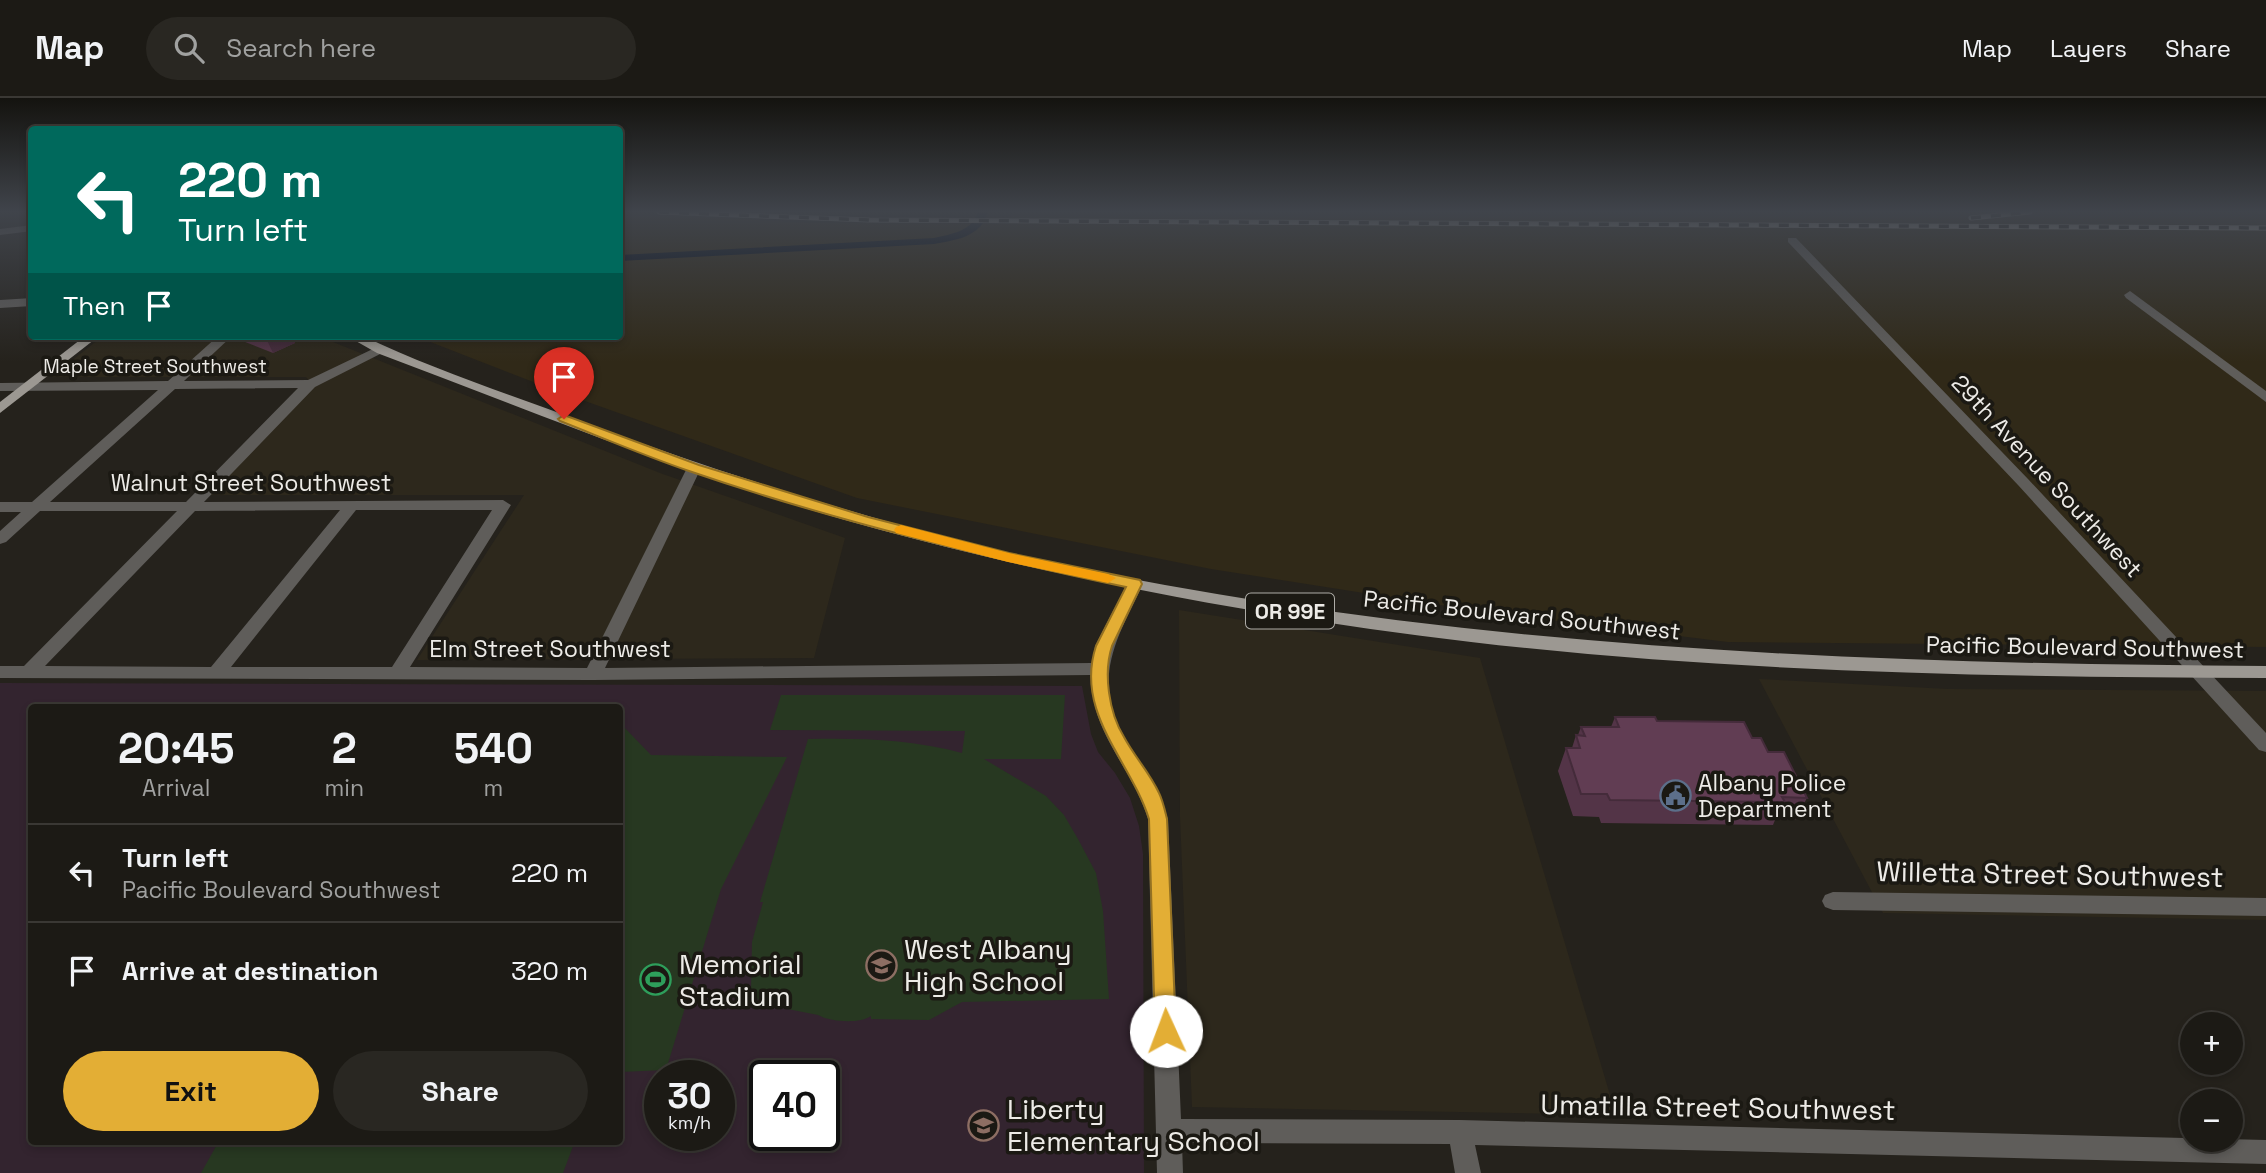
<!DOCTYPE html>
<meta charset="utf-8">
<style>
:root{--surface:#1c1a15;--page:#292722;--text:#f1f3f6;--muted:#a0a1a0;--line:#3a3834;--accent:#e3ae35}
body{margin:0;font-family:"Space Grotesk",sans-serif;background:var(--page);color:var(--text);height:100vh;display:flex;flex-direction:column;font-size:26px;white-space:nowrap}
*{box-sizing:border-box;margin:0}
p{font-size:23px;color:var(--muted)}
.icon{flex:none;width:38px;height:38px;fill:none;stroke:currentColor;stroke-width:2;stroke-linecap:round;stroke-linejoin:round}
.map{position:relative;flex:1;overflow:hidden}
.sheet{position:absolute;left:28px;top:606px;width:595px;height:441px;display:flex;flex-direction:column;background:var(--surface);border-radius:7px;box-shadow:0 4px 10px #0003,0 0 0 2px var(--line)}
.sheet>*{flex:none}
.guide{position:absolute;left:28px;top:28px;width:595px;height:214px;border-radius:7px;box-shadow:0 4px 10px #0003,0 0 0 2px var(--line);background:#00695c;color:#fff;overflow:hidden}
.controls{position:absolute;left:2180px;top:914px;display:grid;gap:14px}
.controls a{display:grid;place-items:center;width:63px;height:63px;border-radius:50%;background:var(--surface);box-shadow:0 4px 10px #0003,0 0 0 2px var(--line);font-size:35px}
.speed{position:absolute;left:644px;top:962px;display:flex;gap:14px;font-size:35px;font-weight:700;text-align:center}
.speed>*{display:grid;place-content:center;width:91px;height:91px;border-radius:50%;background:var(--surface);box-shadow:0 4px 10px #0003,0 0 0 2px var(--line);line-height:1}
.speed small{font-size:18px;font-weight:400}
.speed .limit{border:4px solid #111;border-radius:10px;background:#fff;color:#111}
.pin{position:absolute;display:grid;place-items:center;width:60px;height:60px;color:#fff;margin:-72px -30px;border-radius:50% 50% 50% 0;rotate:-45deg;box-shadow:0 0 7px #0007}
.pin .icon{rotate:45deg}
.me{position:absolute;width:77px;margin:-38px;rotate:358deg;stroke-linejoin:round;filter:drop-shadow(0 0 5px #0008)}
.turn{display:flex;align-items:center;gap:24px;height:147px;padding:0 35px;font-size:32px}
.turn .icon{width:91px;height:91px;stroke-width:2.5}
.turn b{display:block;font-size:49px;line-height:60px}
.then{display:flex;align-items:center;height:66px;padding:0 35px;background:#0003;gap:14px;font-size:26px}
.eta{display:flex;justify-content:space-evenly;align-items:center;height:119px;text-align:center}
.eta b{font-size:42px;font-weight:600;line-height:49px}
.button{display:flex;gap:14px;margin-top:auto;padding:14px 35px}
.button a{flex:1;height:80px;border-radius:42px;background:var(--accent);color:#111;font-size:28px;font-weight:600;line-height:80px;text-align:center}
.button a+a{background:var(--page);color:var(--text)}
ul{padding:0;list-style:none}
li{display:flex;align-items:center;gap:21px;height:98px;padding:0 35px;border-top:2px solid var(--line)}
li div{flex:1}
li b{display:block;font-size:26px}
li em{font-style:normal}
header{display:flex;align-items:center;gap:42px;box-sizing:border-box;height:98px;padding:0 35px;background:var(--surface);border-bottom:2px solid var(--line)}
header strong{font-size:33px}
nav{display:flex;gap:38px;margin-inline-start:auto;font-size:24px}
.search{width:490px;height:63px;background:var(--page);display:flex;align-items:center;gap:18px;box-sizing:border-box;padding:0 24px;border-radius:38px;color:var(--muted);font-size:26px}
.map>svg:first-child{display:block}
.built{fill:#2d281c}
.industrial{fill:#302918}
.education{fill:#33242f;fill-rule:evenodd}
.green{fill:#273821}
.lines{fill:none;stroke-linecap:round;stroke-linejoin:round}
.canal{fill:#000a1b;fill-rule:evenodd}
.minor{fill:#5f5d5a;fill-rule:evenodd}
.major{fill:#9c9892;fill-rule:evenodd}
.rail-casing{stroke:#afada8;stroke-width:5}
.rail{stroke:#1b1913;stroke-width:3.5;stroke-dasharray:10;stroke-linecap:butt}
.wall{fill:#533447}
.shaded-wall{fill:#442b3a}
.building{fill:#613d53;stroke:#442b3a;stroke-width:2}
.route{fill:#e3ae35;stroke:#947122;stroke-width:2}
.slow{fill:#f59e0b}
.labels{text-anchor:middle;dominant-baseline:central;stroke-width:7;stroke-linejoin:round;paint-order:stroke}
.far-street-label{font-size:19px;fill:#edebe7;stroke:#1b1913}
.shield{fill:#1b1913;stroke:#aeaca7;stroke-width:2}
.shield-label{font-size:21px;font-weight:bold;fill:#edebe7}
.street-label{font-size:23px;fill:#edebe7;stroke:#1b1913}
.poi-label{font-size:23px;fill:#edebe7;stroke:#1b1913;text-anchor:start}
.near-street-label{font-size:28px;fill:#edebe7;stroke:#1b1913}
.near-poi-label{font-size:28px;fill:#edebe7;stroke:#1b1913;text-anchor:start}
</style>
<header>
<strong>Map</strong>
<div class="search"><svg class="icon" aria-label="search" viewBox="0 0 24 24"><circle cx="10" cy="10" r="6"/><path d="M15 15l6 6"/></svg>Search here</div>
<nav><a>Map</a><a>Layers</a><a>Share</a></nav>
</header>
<div class="map">
<svg width="2266" height="1075" viewBox="0 0 2266 1075">
<rect width="100%" height="100%" fill="#25221c"/>
<g class="built">
<polygon points="103,238 318,238 660,375 845,440 814,560 417,562 524,397 207,397 314,288 306,279 51,279"/>
<polygon points="1179,512 1480,560 1616,1017 1192,1009 1180,719"/>
<polygon points="1759,581 1948,591 2266,593 2266,822 1883,815"/>
</g>
<polygon class="industrial" points="620,114 808,125 994,126 1009,126 1012,114 2266,114 2266,549 1728,544 1491,515 1211,471 857,400 554,292 415,238 620,238"/>
<path class="education" d="M0,585L1082,588L1091,636L1098,654L1115,675L1130,700L1139,728L1143,756L1144,1075H0ZM32,609H620V1043H32ZM660,978H719V1038H660ZM765,978H824V1038H765Z"/>
<g class="green">
<path d="M781,597H1065L1061,661H984L1046,698L1064,717L1078,741L1096,775L1103,813L1109,901L962,904L929,922L871,921V918C860,926 830,924 818,917L762,906L751,893L752,844L763,804H760L808,641C860,640 911,641 962,655L965,633L770,632Z"/>
<polygon points="620,625 651,657 787,659 721,791 666,972 620,974"/>
<polygon points="219,1043 575,1043 563,1075 201,1075"/>
</g>
<g class="lines">
<path class="canal" d="M978,114H988C981,139 956,142 934,146L620,163V157L934,140C952,136 972,133 978,114Z"/>
<g class="minor">
<polygon points="32,127 32,133 0,137 0,131"/>
<polygon points="1788,140 1796,140 2028,381 2266,635 2266,654 2259,652 2018,387 1788,144"/>
<polygon points="2130,193 2266,293 2266,304 2126,200 2124,197"/>
<polygon points="32,200 32,208 0,210 0,202"/>
<path d="M218,238H232L184,283L308,282L377,249L382,248L388,252L315,289L204,404L503,402L511,407L410,569L587,570L687,370L694,366L701,370L605,570L1092,565L1095,548L1127,486L1135,481L1141,482L1143,486C1116,542 1090,583 1127,644C1143,670 1159,692 1168,721L1181,1021L1460,1022L2266,1042V1066L1475,1047L1481,1075H1455L1450,1046L1182,1045L1183,1075H1157L1148,721C1132,668 1091,637 1091,577L593,582L0,580V568H24L177,413H40L6,444L0,446V433L21,414H0V404H32L158,292L0,293V285L168,283ZM298,290L186,404H50L175,291ZM340,412L211,569L45,568L195,413ZM356,412H492L392,569H231Z"/>
<polygon points="1833,794 2266,800 2266,818 1833,812 1825,809 1822,803 1825,797"/>
</g>
<g class="major">
<polygon points="85,238 99,238 0,315 0,304"/>
<path d="M347,238H363C436,273 515,298 591,327C778,396 968,452 1165,487C1529,553 1897,566 2266,568V580C2001,579 1735,575 1471,544C1272,520 1075,484 881,432C709,386 544,318 377,255Z"/>
</g>
<defs>
<g id="rail">
<polyline points="659,114 870,122 2266,130"/>
<polyline points="1971,120 2030,114"/>
</g>
</defs>
<use href="#rail" class="rail-casing"/>
<use href="#rail" class="rail"/>
</g>
<g class="wall">
<polygon points="234,238 292,238 295,245 273,255 235,240"/>
<polygon points="1615,619 1657,623 1752,640 1768,654 1807,700 1795,722 1775,722 1773,727 1601,725 1599,719 1573,718 1558,673 1566,650 1572,650 1576,637 1578,637 1581,629 1611,629"/>
</g>
<polygon class="shaded-wall" points="270,238 292,238 295,245 273,255 266,240"/>
<polygon class="building" points="1615,619 1655,619 1657,623 1744,624 1752,640 1761,640 1768,654 1784,654 1807,700 1782,699 1785,704 1610,702 1607,696 1581,696 1566,650 1580,650 1576,637 1585,638 1581,629 1619,629"/>
<linearGradient id="sky" x2="0" y2="1"><stop stop-color="#14130f"/><stop offset="0.43" stop-color="#40444b"/><stop offset="1" stop-color="#40444b" stop-opacity="0"/></linearGradient>
<rect width="2266" height="264" fill="url(#sky)"/>
<path class="route" d="M564,317L699,367L868,419L1009,455L1140,482L1142,486L1112,548C1103,575 1109,615 1124,639C1134,658 1150,675 1159,695C1163,703 1165,713 1167,721L1176,933L1173,940L1166,942L1158,940L1155,933L1149,721C1131,663 1074,615 1096,548L1126,489C979,458 831,422 689,373C645,358 603,340 560,323L558,321Z"/>
<polygon class="slow" points="901,427 1009,455 1108,476 1116,480 1108,485 1008,464 896,435 894,432 896,429"/>
<defs>
<symbol id="civic-ring" viewBox="-11 -11 22 22"><circle r="9.5" fill="#1b1913" stroke="#5c6f8a" stroke-width="1.5"/><path d="M-.6-6.5H3V-4.5H.6V-3L4-1V1h2V6H-6V1h2V-1L-.6-3ZM-1.2 2.5V6h2.4V2.5Z" fill="#5c6f8a"/></symbol>
<symbol id="school-ring" viewBox="-11 -11 22 22"><circle r="9.5" fill="#1b1913" stroke="#8d6e63" stroke-width="1.5"/><path d="M0-5L7-2L0 1L-7-2ZM-4 1L0 2.5L4 1V4Q0 6-4 4Z" fill="#8d6e63"/></symbol>
<symbol id="stadium-ring" viewBox="-11 -11 22 22"><circle r="9.5" fill="#1b1913" stroke="#2e9e5b" stroke-width="1.5"/><path d="M0-5a6.5 5 0 1 0 0 10a6.5 5 0 1 0 0-10ZM-3.5-1.8h7v3.6h-7Z" fill="#2e9e5b"/></symbol>
</defs>
<g fill-rule="evenodd">
<use href="#civic-ring" x="1658" y="680" width="35" height="35"/>
<use href="#school-ring" x="864" y="850" width="35" height="35"/>
<use href="#stadium-ring" x="638" y="864" width="35" height="35"/>
<use href="#school-ring" x="966" y="1010" width="35" height="35"/>
</g>
<g class="labels">
<g class="far-street-label">
<text x="155" y="268">Maple Street Southwest</text>
</g>
<rect class="shield" x="1246" y="495.5" width="88" height="35" rx="5"/>
<g class="shield-label">
<text x="1290" y="513">OR 99E</text>
</g>
<g class="street-label">
<text transform="translate(2047 378) rotate(47)">29th Avenue Southwest</text>
<text x="251" y="385">Walnut Street Southwest</text>
<text transform="translate(1522 517) rotate(6)">Pacific Boulevard Southwest</text>
<text transform="translate(2085 549) rotate(1)">Pacific Boulevard Southwest</text>
<text x="550" y="551">Elm Street Southwest</text>
</g>
<g class="poi-label">
<text x="1698" y="685">Albany Police<tspan x="1698" dy="26">Department</tspan></text>
</g>
<g class="near-street-label">
<text transform="translate(2050 776) rotate(1)">Willetta Street Southwest</text>
<text transform="translate(1718 1009) rotate(1)">Umatilla Street Southwest</text>
</g>
<g class="near-poi-label">
<text x="904" y="851">West Albany<tspan x="904" dy="32">High School</tspan></text>
<text x="679" y="866">Memorial<tspan x="679" dy="32">Stadium</tspan></text>
<text x="1007" y="1011">Liberty<tspan x="1007" dy="32">Elementary School</tspan></text>
</g>
</g>
</svg>
<div class="controls">
<a>+</a>
<a>−</a>
</div>
<div class="speed"><div>30<small>km/h</small></div><div class="limit">40</div></div>
<div class="pin" style="left:564px;top:321px;background:#d93025"><svg class="icon" aria-label="arrive" viewBox="0 0 24 24"><path d="M6 21V4h12l-3 4 3 4H6"/></svg></div>
<svg class="me" style="left:1166px;top:933px" viewBox="-20 -20 40 40"><circle r="19" fill="#fff"/><path d="M0-13L10 11 0 6-10 11z" fill="#e3ae35"/></svg>
<div class="guide">
<div class="turn"><svg class="icon" aria-label="left" viewBox="0 0 24 24"><path d="M17 20v-9H6M10 6l-5 5 5 5"/></svg><div><b>220 m</b>Turn left</div></div>
<div class="then">Then<svg class="icon" aria-label="arrive" viewBox="0 0 24 24"><path d="M6 21V4h12l-3 4 3 4H6"/></svg></div>
</div>
<section class="sheet">
<div class="eta">
<div><b>20:45</b><p>Arrival</p></div>
<div><b>2</b><p>min</p></div>
<div><b>540</b><p>m</p></div>
</div>
<ul>
<li><svg class="icon" aria-label="left" viewBox="0 0 24 24"><path d="M17 20v-9H6M10 6l-5 5 5 5"/></svg><div><b>Turn left</b><p>Pacific Boulevard Southwest</p></div><em>220 m</em></li>
<li><svg class="icon" aria-label="arrive" viewBox="0 0 24 24"><path d="M6 21V4h12l-3 4 3 4H6"/></svg><div><b>Arrive at destination</b></div><em>320 m</em></li>
</ul>
<div class="button"><a>Exit</a><a>Share</a></div>
</section>
</div>
